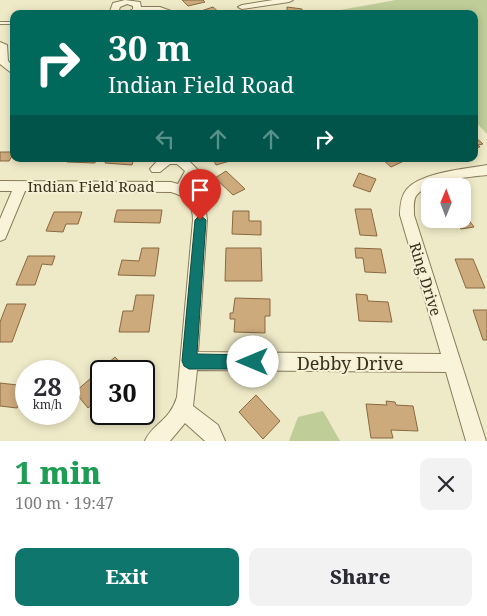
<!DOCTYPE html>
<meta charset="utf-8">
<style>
:root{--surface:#fff;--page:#f2f2f3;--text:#2b2b33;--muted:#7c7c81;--accent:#0f766e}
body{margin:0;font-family:"Noto Serif",serif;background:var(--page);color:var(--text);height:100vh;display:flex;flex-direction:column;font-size:19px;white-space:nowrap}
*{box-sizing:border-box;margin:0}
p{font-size:16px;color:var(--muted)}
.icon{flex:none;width:28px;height:28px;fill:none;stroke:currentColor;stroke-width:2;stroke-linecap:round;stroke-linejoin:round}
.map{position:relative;height:441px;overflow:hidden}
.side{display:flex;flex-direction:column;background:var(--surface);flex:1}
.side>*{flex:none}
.top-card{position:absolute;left:10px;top:10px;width:468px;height:152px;border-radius:10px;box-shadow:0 2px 8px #0003;background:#00695c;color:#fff;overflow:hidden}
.needle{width:32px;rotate:1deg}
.controls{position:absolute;left:421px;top:178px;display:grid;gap:10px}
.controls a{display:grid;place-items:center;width:50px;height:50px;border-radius:10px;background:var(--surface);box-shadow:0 2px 8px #0003;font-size:25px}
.speed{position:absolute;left:15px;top:360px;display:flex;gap:10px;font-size:25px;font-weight:700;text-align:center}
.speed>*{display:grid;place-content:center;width:65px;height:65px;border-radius:50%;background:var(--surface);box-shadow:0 2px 8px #0003;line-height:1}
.speed small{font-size:12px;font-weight:400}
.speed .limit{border:2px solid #111;border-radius:8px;background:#fff;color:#111}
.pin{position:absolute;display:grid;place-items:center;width:42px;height:42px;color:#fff;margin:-51px -21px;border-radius:50% 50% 50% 0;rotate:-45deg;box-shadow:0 0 5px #0007}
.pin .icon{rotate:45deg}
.me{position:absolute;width:55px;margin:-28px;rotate:270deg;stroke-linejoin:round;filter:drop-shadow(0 0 4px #0008)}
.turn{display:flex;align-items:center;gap:18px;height:105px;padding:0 15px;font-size:22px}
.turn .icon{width:65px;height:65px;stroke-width:2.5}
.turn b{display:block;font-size:35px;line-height:42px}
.lanes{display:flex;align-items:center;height:48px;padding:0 15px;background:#0003;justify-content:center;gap:25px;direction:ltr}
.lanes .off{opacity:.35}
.round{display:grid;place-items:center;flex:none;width:52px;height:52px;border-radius:10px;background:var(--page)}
.overview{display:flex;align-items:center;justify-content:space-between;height:85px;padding:0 15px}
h1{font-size:30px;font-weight:800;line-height:38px;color:#1e9e55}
.primary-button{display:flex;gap:10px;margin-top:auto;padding:10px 15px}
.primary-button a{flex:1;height:58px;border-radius:10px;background:var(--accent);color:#fff;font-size:20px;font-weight:800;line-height:58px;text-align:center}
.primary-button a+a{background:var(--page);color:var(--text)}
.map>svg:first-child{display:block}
.green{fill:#bfcd99}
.building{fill:#cdaa7c;stroke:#896941}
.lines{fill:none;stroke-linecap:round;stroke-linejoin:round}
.service-casing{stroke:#8a7b5b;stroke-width:2}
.minor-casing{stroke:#8a7b5b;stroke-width:2}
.service{fill:#f9f4d9;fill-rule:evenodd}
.minor{fill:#f9f4d9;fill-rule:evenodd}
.route{fill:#0f766e;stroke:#0a4d48}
.labels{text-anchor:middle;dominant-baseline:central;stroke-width:4;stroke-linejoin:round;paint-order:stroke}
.street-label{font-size:15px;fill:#3a301f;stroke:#f6f1d5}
.near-street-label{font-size:18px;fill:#3a301f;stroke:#f6f1d5}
</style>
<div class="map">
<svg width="487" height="441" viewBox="0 0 487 441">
<rect width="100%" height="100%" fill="#eee9c6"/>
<g class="green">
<polygon points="396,0 487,0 487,134 474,120 474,14 330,14 329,12"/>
<polygon points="323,411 340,441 289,441 298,417"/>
</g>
<g class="building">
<polygon points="182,0 203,0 205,2 188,6"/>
<polygon points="213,7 221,14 200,14 198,12"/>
<polygon points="287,7 302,9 302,14 287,14"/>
<polygon points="474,136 483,144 478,145 480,147 474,148"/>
<polygon points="0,152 14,152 14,153 9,161 0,161"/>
<polygon points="68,159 96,159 95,163 67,162"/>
<polygon points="107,159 134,159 132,165 105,163"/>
<polygon points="213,159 230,159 230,161 216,165"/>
<polygon points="382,159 405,159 406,160 391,167"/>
<polygon points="226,171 245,189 233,195 215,178"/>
<polygon points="359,173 376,179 370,192 353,186"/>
<polygon points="355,209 371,209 377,236 360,235"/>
<polygon points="117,210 162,210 160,223 114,222"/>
<polygon points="233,211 249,211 249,221 261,221 261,235 232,234"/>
<polygon points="462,211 474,227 461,229 456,223 451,223 448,219 462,219"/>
<polygon points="54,212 82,212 78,224 66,224 63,232 46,231"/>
<polygon points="142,248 159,248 155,276 118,275 122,260 139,261"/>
<polygon points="226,248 261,248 262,281 225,281"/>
<polygon points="355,248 381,249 386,273 365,272 363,258 356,258"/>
<polygon points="28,256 55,256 52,265 42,264 35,285 16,285"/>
<polygon points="455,259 473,259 485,288 466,288"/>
<polygon points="356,294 367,295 368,301 388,302 392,322 359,321"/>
<polygon points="136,295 154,295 149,332 119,332 123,311 133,311"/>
<polygon points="235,298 270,299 270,316 265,316 265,333 234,332 235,319 230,319 230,313 233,313"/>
<polygon points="7,304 26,304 12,342 0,342 0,322"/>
<polygon points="473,310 487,310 487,340 483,340"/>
<polygon points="115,357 128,371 101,371 101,396 88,408 75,392"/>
<polygon points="0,383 26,386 17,408 0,406"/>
<polygon points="256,395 280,421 263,439 239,412"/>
<polygon points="386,401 395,402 396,405 413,406 418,431 391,430 393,438 371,438 366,404 387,405"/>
</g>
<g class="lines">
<defs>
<rect id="service" x="0" y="22" width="14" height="2"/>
<g id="minor">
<path d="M125,0L140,2L141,7H160L179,14L111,13L110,11L113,3ZM127,4L133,6V9L124,14L119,10L120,7Z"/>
<polygon points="273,0 293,0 289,2 242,9 238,7 242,5"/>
<polygon points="0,42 7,45 8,61 14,67 14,75 0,64"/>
<path d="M159,159H187L198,170L190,188C202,195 206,207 207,220L198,352L441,354L400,215C400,206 401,196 407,189C422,172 466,169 487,165V175C469,177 428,180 416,196C413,201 414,209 414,215L486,441H466L446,372L197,370L193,406L218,425L225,441H205L185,423L170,441H145C152,424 170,421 177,397L193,220C193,204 186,196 171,192L25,191L5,239L0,241V219L12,191H0V181L171,182L178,184L185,171L177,164H170L160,172H152L150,169Z"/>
</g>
</defs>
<use href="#service" class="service-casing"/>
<use href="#minor" class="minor-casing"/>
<use href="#service" class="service"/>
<use href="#minor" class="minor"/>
</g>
<polygon class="route" points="200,215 206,220 197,354 253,355 258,357 260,362 258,367 253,369 189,369 184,366 182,361 195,220"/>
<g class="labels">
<g class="street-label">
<text x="91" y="186">Indian Field Road</text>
<text transform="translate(426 279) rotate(73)">Ring Drive</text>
</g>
<g class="near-street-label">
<text x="350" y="363">Debby Drive</text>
</g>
</g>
</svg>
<div class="controls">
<a><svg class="needle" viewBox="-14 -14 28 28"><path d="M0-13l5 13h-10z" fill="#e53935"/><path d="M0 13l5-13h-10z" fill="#7c7c81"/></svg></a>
</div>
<div class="speed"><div>28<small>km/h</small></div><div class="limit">30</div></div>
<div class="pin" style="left:200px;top:220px;background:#d93025"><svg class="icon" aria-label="arrive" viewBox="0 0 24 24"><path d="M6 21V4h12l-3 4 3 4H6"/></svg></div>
<svg class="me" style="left:253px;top:362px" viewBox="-20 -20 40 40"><circle r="19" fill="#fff"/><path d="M0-13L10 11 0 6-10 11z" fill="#0f766e"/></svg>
<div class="top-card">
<div class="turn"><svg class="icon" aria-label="right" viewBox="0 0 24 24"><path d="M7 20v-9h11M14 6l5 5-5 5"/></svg><div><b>30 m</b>Indian Field Road</div></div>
<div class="lanes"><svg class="icon off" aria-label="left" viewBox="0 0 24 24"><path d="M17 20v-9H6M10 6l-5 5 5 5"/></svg><svg class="icon off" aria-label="ahead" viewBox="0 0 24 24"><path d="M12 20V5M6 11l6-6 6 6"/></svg><svg class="icon off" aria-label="ahead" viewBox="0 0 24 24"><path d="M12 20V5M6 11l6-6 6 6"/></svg><svg class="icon" aria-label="right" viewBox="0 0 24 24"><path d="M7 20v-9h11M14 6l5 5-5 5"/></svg></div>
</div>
</div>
<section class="side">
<div class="overview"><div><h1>1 min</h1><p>100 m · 19:47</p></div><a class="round"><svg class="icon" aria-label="close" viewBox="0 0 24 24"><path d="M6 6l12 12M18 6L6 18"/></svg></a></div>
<div class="primary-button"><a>Exit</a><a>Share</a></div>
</section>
